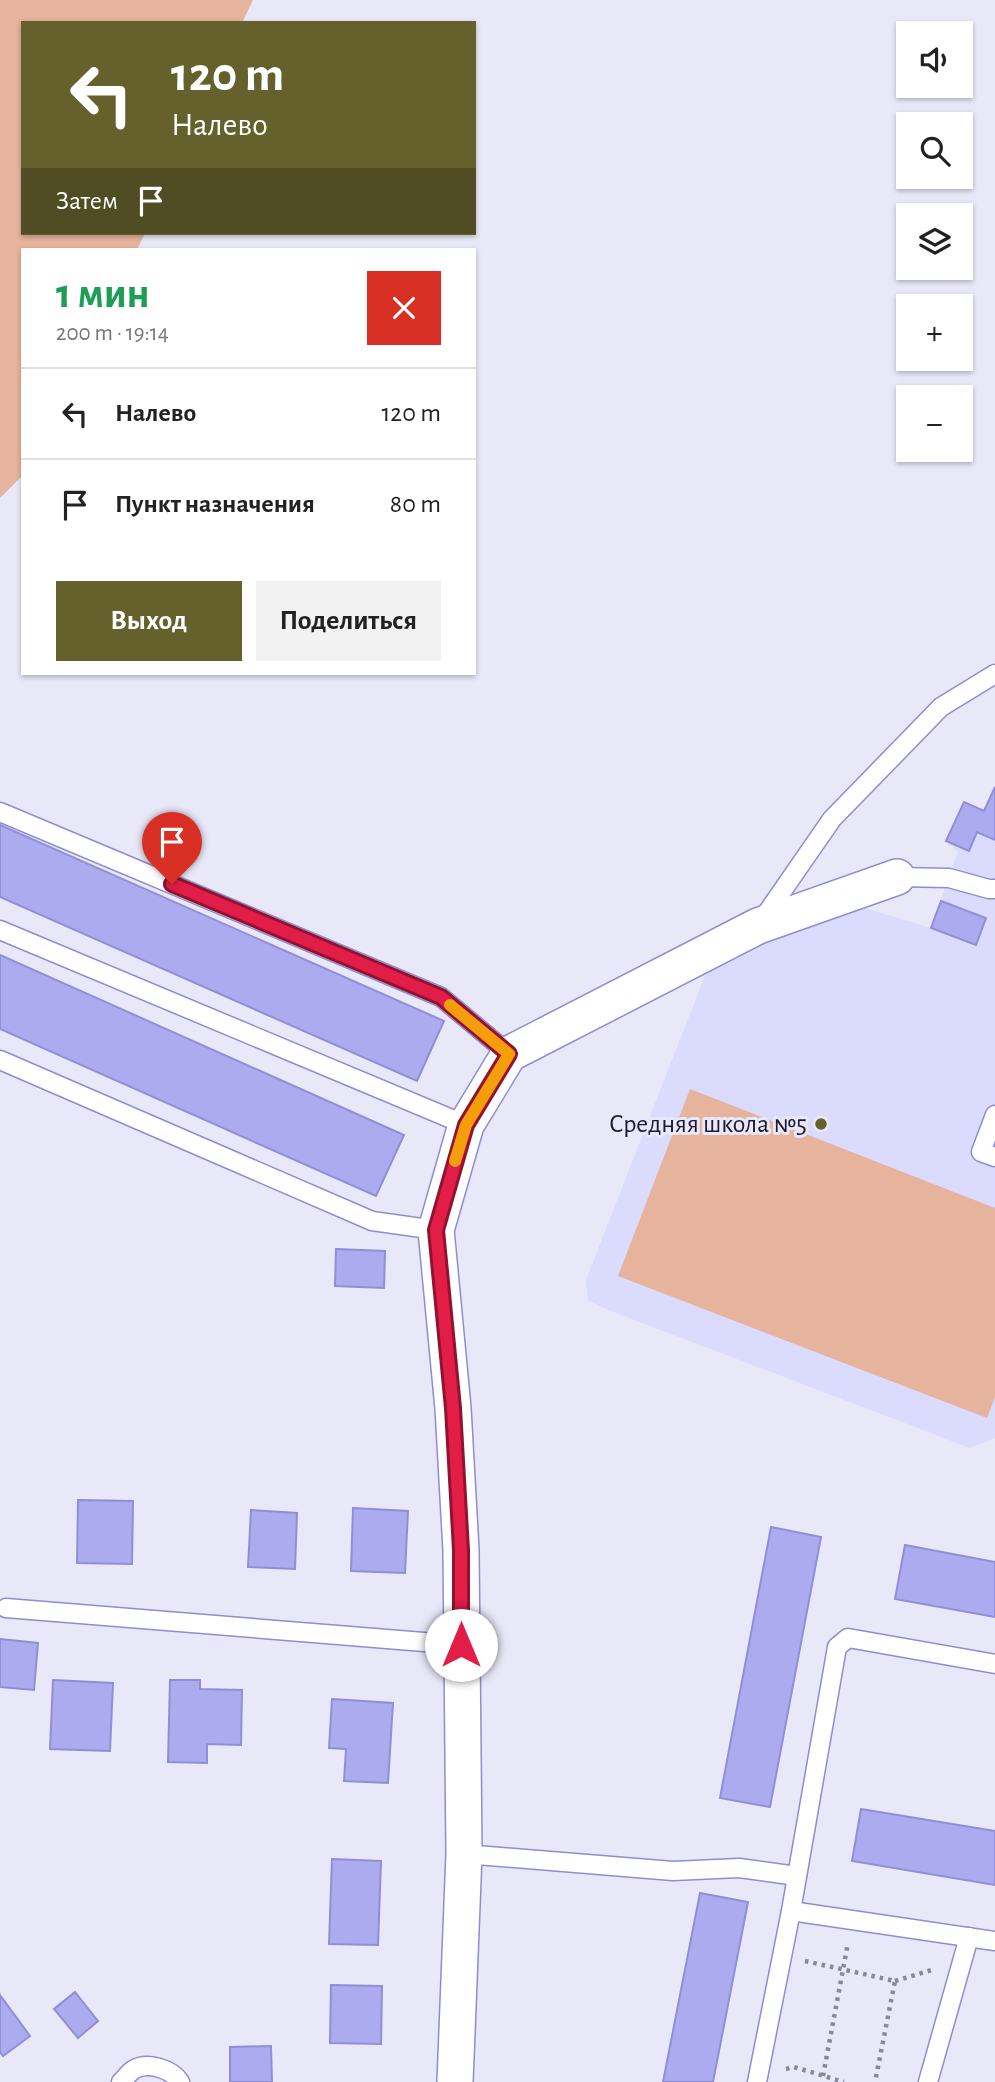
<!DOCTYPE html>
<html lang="ru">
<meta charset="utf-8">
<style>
:root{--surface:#fff;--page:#f2f2f2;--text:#222;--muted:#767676;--line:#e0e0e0;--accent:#65612d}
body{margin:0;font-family:"Alegreya Sans",sans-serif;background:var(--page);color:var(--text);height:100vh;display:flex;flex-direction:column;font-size:26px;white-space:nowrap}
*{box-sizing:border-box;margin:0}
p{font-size:23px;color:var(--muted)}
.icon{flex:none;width:38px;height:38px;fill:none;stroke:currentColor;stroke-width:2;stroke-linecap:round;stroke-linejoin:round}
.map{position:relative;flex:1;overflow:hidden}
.sheet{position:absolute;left:21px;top:248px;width:455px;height:427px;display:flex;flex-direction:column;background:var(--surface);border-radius:0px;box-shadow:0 2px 5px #0004}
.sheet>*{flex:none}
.hud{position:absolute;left:21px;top:21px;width:455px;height:214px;border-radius:0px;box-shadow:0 2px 5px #0004;background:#65612d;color:#fff;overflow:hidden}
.fabs{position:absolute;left:896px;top:21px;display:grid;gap:14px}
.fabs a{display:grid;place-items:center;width:77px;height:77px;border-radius:0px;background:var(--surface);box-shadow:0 2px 5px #0004;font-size:35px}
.pin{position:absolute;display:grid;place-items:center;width:60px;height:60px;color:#fff;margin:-72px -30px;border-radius:50% 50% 50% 0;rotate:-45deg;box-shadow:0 0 7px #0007}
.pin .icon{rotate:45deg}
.me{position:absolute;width:77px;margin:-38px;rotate:0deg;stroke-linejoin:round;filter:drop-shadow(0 0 5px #0008)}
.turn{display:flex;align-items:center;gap:24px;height:147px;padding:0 35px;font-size:32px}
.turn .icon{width:91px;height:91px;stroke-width:2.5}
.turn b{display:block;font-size:49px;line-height:60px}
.then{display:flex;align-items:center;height:66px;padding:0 35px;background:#0003;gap:14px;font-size:26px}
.round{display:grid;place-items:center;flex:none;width:74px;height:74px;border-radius:0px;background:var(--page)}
.headline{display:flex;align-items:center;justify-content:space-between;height:119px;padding:0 35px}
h1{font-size:42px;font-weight:700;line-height:52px;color:#1e9e55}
.primary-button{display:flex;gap:14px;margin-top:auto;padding:14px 35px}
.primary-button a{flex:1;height:80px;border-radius:0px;background:var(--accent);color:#fff;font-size:28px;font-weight:700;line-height:80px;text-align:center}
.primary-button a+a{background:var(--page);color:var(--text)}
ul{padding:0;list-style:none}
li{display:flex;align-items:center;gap:21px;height:91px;padding:0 35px;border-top:2px solid var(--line)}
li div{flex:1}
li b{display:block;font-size:26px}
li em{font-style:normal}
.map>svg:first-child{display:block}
.built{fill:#dadbfd}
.green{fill:#e6b39d}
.building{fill:#adabef;stroke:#908ed5;stroke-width:2}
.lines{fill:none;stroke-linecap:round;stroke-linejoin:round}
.service-casing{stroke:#8e8cd3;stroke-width:21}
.minor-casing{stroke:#8e8cd3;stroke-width:38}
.path{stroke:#88889d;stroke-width:4.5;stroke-dasharray:3.5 5;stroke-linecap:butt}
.service{stroke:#fff;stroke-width:18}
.minor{stroke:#fff;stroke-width:35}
.route-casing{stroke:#92132f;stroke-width:18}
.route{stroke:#e11d48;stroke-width:12}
.slow{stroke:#f59e0b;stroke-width:12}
.poi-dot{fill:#65612d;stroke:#e8e8f8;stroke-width:2.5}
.labels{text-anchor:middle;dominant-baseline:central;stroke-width:6;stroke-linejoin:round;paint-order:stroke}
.poi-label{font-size:26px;fill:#1b1935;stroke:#e8e8f8;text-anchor:end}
</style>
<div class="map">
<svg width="995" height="2082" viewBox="0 0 995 2082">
<rect width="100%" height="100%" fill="#e8e8f8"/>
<polygon class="built" points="995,787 995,1438 970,1448 611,1311 588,1300 586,1280 708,968 855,905 931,928 958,851 946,841 964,802 984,810"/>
<g class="green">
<polygon points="0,0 253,0 242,23 23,23 23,233 145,233 137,250 23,250 23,475 0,498"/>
<polygon points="690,1089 995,1208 995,1397 987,1418 618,1276"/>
</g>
<g class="building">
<polygon points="995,787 995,840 977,832 969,851 946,841 964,802 984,811"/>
<polygon points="0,825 444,1021 417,1081 0,897"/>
<polygon points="941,901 986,918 976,945 931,928"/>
<polygon points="0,955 404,1135 376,1196 0,1029"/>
<polygon points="336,1249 385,1251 384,1288 335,1286"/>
<polygon points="78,1500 133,1501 132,1564 77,1563"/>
<polygon points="353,1508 408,1511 405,1573 351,1571"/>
<polygon points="251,1510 297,1513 295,1569 248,1567"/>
<polygon points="771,1527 821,1537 770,1807 720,1798"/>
<polygon points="905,1545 995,1562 995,1617 895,1599"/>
<polygon points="0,1639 38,1643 34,1690 0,1687"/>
<polygon points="53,1680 113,1683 110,1751 50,1749"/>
<polygon points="170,1680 200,1680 200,1689 242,1690 241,1745 207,1744 207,1763 168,1762"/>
<polygon points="332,1699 393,1703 388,1783 344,1781 346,1749 329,1748"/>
<polygon points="861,1809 995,1831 995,1885 852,1861"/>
<polygon points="332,1859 381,1861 378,1945 329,1944"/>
<polygon points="700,1893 748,1902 713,2082 663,2082"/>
<polygon points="331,1985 382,1986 381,2044 330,2043"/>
<polygon points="75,1992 98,2021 78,2038 54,2009"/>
<polygon points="0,1995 30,2036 3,2056 0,2052"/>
<polygon points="271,2046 272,2082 230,2082 230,2047"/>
</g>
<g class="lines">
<defs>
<g id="service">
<polyline points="0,812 441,997 509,1054"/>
<polyline points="897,877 949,878 989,889 995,889"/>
<polyline points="762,920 832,819 941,707 995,674"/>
<polyline points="0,930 466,1125"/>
<polyline points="0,1060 372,1221 436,1230"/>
<polyline points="995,1115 981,1152 995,1157"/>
<polyline points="6,1608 461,1645"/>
<polyline points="464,1854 673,1871 739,1868 797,1876"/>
<polyline points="791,1911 995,1941"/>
<path d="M121,2082C125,2078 129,2073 133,2070C147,2061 172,2069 180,2082"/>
<polyline points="757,2082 791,1911 837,1647 848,1638 995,1664"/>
<polyline points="928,2082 969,1937"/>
</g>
<polyline id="minor" points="455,2082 464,1854 461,1550 453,1408 436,1230 466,1125 509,1054 758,926 897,877"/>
</defs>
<use href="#service" class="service-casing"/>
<use href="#minor" class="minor-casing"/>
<g class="path">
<polyline points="805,1961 895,1981 875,2082"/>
<polyline points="895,1981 935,1969"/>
<polyline points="786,2069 794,2067 844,2082"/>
<polyline points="823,2076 848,1943"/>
</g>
<use href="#service" class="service"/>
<use href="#minor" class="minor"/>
</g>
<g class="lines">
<defs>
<polyline id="route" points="172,884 441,997 509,1054 466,1125 436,1230 453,1408 461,1550 461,1645"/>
</defs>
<use href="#route" class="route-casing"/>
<use href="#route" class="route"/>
<polyline class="slow" points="450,1005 509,1054 466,1125 455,1161"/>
</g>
<circle class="poi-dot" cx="821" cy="1124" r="7"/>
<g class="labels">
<g class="poi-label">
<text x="807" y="1124">Средняя школа №5</text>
</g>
</g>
</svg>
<div class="fabs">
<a><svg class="icon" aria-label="sound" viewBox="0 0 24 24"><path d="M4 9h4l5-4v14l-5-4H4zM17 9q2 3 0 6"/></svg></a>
<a><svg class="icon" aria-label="search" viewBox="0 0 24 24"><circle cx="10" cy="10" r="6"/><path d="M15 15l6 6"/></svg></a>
<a><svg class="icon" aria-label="layers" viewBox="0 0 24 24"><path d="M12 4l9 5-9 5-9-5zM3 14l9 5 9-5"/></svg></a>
<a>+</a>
<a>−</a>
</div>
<div class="pin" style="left:172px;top:884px;background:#d93025"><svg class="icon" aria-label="arrive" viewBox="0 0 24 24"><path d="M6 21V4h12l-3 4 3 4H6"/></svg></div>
<svg class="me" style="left:461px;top:1645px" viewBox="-20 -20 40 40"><circle r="19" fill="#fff"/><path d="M0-13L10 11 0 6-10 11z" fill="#e11d48"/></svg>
<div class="hud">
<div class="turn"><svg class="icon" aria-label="left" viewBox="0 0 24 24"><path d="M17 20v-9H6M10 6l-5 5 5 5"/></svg><div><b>120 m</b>Налево</div></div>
<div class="then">Затем<svg class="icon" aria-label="arrive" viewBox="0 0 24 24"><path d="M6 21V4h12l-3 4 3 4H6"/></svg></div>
</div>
<section class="sheet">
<div class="headline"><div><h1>1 мин</h1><p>200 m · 19:14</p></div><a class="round" style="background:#d93025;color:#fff"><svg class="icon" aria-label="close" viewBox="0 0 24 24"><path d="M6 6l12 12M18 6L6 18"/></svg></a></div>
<ul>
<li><svg class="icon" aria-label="left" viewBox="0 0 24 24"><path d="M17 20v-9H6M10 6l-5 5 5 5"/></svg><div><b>Налево</b></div><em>120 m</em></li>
<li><svg class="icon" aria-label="arrive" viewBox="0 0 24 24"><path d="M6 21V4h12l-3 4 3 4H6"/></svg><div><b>Пункт назначения</b></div><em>80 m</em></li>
</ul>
<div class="primary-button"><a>Выход</a><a>Поделиться</a></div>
</section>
</div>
